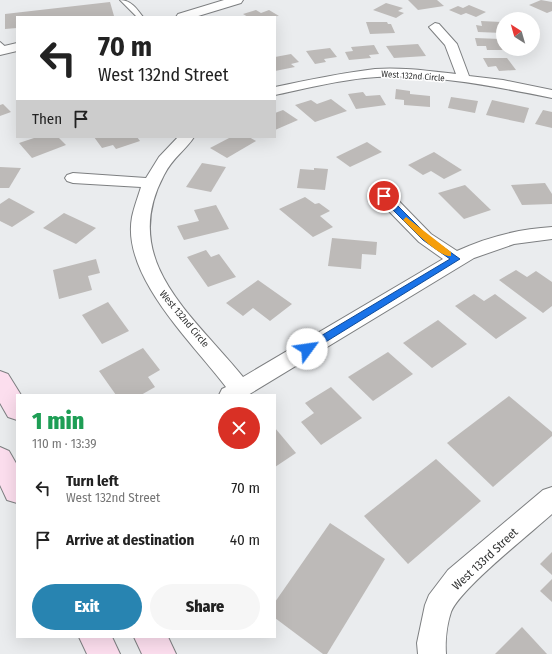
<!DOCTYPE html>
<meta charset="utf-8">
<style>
:root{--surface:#fff;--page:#f6f6f6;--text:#222;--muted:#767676;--accent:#2884b1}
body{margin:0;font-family:"Fira Sans Condensed",sans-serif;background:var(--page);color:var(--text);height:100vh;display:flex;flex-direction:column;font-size:15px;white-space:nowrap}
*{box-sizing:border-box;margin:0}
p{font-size:13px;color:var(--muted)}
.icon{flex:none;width:22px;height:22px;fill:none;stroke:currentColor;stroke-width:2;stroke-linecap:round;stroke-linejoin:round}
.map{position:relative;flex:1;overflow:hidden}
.details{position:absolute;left:16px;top:394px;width:260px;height:244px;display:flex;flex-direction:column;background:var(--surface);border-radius:0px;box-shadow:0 4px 16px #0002}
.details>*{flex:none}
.top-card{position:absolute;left:16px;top:16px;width:260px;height:122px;border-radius:0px;box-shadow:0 4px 16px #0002;background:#fff;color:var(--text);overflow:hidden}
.needle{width:26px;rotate:323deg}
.tools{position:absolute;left:496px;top:12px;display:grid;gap:8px}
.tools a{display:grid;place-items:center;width:44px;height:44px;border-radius:50%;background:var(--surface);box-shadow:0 4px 16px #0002;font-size:20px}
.pin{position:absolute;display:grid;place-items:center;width:34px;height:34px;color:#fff;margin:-17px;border:2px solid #fff;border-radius:50%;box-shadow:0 1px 4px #0007}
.me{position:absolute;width:44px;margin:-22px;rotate:59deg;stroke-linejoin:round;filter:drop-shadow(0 0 3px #0008)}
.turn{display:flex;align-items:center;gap:14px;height:84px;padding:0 16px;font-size:18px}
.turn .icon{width:52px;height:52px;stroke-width:2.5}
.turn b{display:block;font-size:28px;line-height:34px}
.then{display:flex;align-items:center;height:38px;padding:0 16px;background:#0003;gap:8px;font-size:15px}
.round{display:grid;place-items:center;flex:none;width:42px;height:42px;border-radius:21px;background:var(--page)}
.head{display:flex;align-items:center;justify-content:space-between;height:68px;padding:0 16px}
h1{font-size:24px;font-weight:800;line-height:30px;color:#1e9e55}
.button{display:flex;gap:8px;margin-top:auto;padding:8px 16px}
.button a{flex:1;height:46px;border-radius:24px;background:var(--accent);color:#fff;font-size:16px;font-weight:800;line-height:46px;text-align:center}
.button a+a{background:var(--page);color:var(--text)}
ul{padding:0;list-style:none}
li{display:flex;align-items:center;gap:12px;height:52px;padding:0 16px}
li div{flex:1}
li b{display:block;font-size:15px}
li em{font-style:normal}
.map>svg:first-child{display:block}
.building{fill:#bdbab8}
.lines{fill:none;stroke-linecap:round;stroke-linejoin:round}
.service-casing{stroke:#7d7f81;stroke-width:2}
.minor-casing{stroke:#7d7f81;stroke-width:2}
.tertiary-casing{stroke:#7d7f81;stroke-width:2}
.secondary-casing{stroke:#7d7f81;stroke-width:2}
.service{fill:#fff;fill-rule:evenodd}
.minor{fill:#fff;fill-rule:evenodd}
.tertiary{fill:#fff;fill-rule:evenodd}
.secondary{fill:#fcdeee;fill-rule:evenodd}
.route{fill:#1a73e8;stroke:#114b97}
.slow{fill:#f59e0b}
.labels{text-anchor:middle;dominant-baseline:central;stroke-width:3;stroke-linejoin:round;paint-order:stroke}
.far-street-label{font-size:9px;fill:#323333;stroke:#fff}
.street-label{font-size:10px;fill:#323333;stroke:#fff}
.near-street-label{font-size:12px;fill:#323333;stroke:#fff}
</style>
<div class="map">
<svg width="552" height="654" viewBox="0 0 552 654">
<rect width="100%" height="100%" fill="#eaecee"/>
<g class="building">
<polygon points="408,0 437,0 444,6 418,10"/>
<polygon points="541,0 552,2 552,11 547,13 529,5"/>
<polygon points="110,2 114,16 17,17 17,28 5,29 5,14"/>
<polygon points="386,3 403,8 398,11 404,13 396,18 373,10"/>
<polygon points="469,5 486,12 476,17 466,13 461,15 449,10 458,6 463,8"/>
<polygon points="256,10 261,13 269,10 279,16 248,17 243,14"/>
<polygon points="481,21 501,22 503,33 478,32 476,25 482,26"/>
<polygon points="366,22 387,22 388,24 391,24 395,33 370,34"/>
<polygon points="475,38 501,39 504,50 487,50 486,46 477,46"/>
<polygon points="418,44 426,56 394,58 386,46"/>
<polygon points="374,45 379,54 369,55 371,58 349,60 345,52 353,51 351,47"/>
<polygon points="330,48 337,57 324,59 326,62 315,64 306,51"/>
<polygon points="291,54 299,62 291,64 295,67 275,71 275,57"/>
<polygon points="483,58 507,58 516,70 499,71 496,66 488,67"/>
<polygon points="396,89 410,91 410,94 430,96 430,107 404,105 404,100 395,99"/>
<polygon points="363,92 366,96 380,95 386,105 356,109 348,94"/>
<polygon points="451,97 478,101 475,113 448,108"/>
<polygon points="331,99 347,111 315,122 295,105 311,100 317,104"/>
<polygon points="492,100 529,108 524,123 486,115"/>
<polygon points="3,104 11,112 0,116 0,105"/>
<polygon points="283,110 298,120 275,130 275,113"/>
<polygon points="543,110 552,112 552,128 535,124"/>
<polygon points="37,137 58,137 66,145 32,158 19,143"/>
<polygon points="94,137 137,137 140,141 116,149 113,145 102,148"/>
<polygon points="231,137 249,137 256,141 227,158 210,148"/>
<polygon points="367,142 382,152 350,167 336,157"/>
<polygon points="434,152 462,170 444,179 431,171 423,175 408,165"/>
<polygon points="202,163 226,167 211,192 186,187"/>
<polygon points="0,167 21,168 9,188 0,188"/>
<polygon points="314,168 328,169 325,190 297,188 300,169 314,170"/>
<polygon points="545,183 552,194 552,204 522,205 511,185"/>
<polygon points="465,185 491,210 464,219 438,193"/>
<polygon points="305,197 315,204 319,203 330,211 320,216 333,227 313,237 279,209"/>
<polygon points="9,198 35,212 12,227 0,221 0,204"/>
<polygon points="216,205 229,229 184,240 177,226 199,221 194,210"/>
<polygon points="64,213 96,228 76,244 43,228"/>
<polygon points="332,238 377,242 376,255 362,254 361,269 328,266"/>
<polygon points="206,250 211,257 219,254 236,277 208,287 187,257"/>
<polygon points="96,259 100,273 88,276 92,290 59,299 53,270"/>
<polygon points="516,270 527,277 536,271 552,282 552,306 543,313 499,280"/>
<polygon points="258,280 292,304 270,321 253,308 243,316 226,303"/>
<polygon points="474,294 484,301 495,294 527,318 496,339 455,306"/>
<polygon points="108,302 129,331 102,344 82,315"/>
<polygon points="438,320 467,344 432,368 403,343"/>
<polygon points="143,348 160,370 148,377 155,387 141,395 116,395 99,371"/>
<polygon points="388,352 413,374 373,401 348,377"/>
<polygon points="331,387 362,418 321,445 301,422 314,413 305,403"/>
<polygon points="509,396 552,432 552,436 493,487 447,443"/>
<polygon points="275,428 296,453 275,467"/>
<polygon points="436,459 481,501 408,564 364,516"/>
<polygon points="330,523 385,559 327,654 323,654 275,618 275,602"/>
<polygon points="552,552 552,575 540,564"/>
<polygon points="552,579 552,602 540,591"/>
<polygon points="522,627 547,654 495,654"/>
</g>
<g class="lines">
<defs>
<g id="service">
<path d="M120,0C131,0 137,9 143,17H137Z"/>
<polygon points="0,42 8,49 8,51 4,51 0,47"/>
</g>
<g id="minor">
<path d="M435,23L439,24L457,44L469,76L503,80L552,90V98C498,87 433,74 377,77C343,79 308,88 275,95V87C308,80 342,73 375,69C401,67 430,71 456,74L445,45L429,27Z"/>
<path d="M178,137H194C185,151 173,157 164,175C118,261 194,316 243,377L443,259L419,242L378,200L376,196L378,192L384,191L390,192L431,234L457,251C487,237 519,229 552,227V239L514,244L474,258L248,395H219L222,389L226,387C193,343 121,276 132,217C134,207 138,197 141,187L73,183L67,181L65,178L67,175L73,173L146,178L159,157Z"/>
<path d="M552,487V514C531,533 460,589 451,612C447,624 445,641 446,654H418L417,643L425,605L429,595L448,570L543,490Z"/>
</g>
<g id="tertiary">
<polygon points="224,0 243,0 241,3 195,17 176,17 178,14"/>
<polygon points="17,43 17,51 0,55 0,47"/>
</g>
<g id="secondary">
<polygon points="0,371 8,374 21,395 17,395 17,420 8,417 0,403"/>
<polygon points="0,447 9,451 17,465 17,503 7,500 0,485"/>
<polygon points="79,637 112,637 120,654 87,654"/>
<polygon points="134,637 168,637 176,654 142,654"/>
</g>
</defs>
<use href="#service" class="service-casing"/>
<use href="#minor" class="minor-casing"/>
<use href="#tertiary" class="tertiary-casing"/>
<use href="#secondary" class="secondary-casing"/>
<use href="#service" class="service"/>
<use href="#minor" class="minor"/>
<use href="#tertiary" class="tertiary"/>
<use href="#secondary" class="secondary"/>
</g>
<polygon class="route" points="381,195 387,195 428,236 460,259 311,351 304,351 304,346 450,259 423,240 381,198"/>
<path class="slow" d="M406,217L451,252V256C440,258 412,229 404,221L403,220Z"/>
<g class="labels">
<g class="far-street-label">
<text transform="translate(413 76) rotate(4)">West 132nd Circle</text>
</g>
<g class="street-label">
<text transform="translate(184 319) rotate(50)">West 132nd Circle</text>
</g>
<g class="near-street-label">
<text transform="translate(485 559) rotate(-43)">West 133rd Street</text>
</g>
</g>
</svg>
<div class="tools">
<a><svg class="needle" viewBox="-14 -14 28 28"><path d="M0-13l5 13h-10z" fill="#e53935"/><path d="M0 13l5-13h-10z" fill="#767676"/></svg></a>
</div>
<div class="pin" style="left:384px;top:196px;background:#d93025"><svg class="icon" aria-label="arrive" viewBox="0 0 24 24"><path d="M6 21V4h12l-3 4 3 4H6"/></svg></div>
<svg class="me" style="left:307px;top:349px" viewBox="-20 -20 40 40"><circle r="19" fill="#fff"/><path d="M0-13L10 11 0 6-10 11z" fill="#1a73e8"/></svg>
<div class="top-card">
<div class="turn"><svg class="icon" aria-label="left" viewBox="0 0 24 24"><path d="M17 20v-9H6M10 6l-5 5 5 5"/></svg><div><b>70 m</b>West 132nd Street</div></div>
<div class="then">Then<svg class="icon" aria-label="arrive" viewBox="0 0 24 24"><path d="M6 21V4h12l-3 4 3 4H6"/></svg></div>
</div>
<section class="details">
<div class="head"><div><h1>1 min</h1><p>110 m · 13:39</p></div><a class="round" style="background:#d93025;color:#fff"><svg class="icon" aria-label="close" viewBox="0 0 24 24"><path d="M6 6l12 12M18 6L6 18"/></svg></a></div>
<ul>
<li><svg class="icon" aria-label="left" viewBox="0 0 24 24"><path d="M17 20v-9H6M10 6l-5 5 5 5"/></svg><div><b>Turn left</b><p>West 132nd Street</p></div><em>70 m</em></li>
<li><svg class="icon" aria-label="arrive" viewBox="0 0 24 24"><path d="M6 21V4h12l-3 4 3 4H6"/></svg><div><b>Arrive at destination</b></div><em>40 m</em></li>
</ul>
<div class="button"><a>Exit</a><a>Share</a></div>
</section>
</div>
